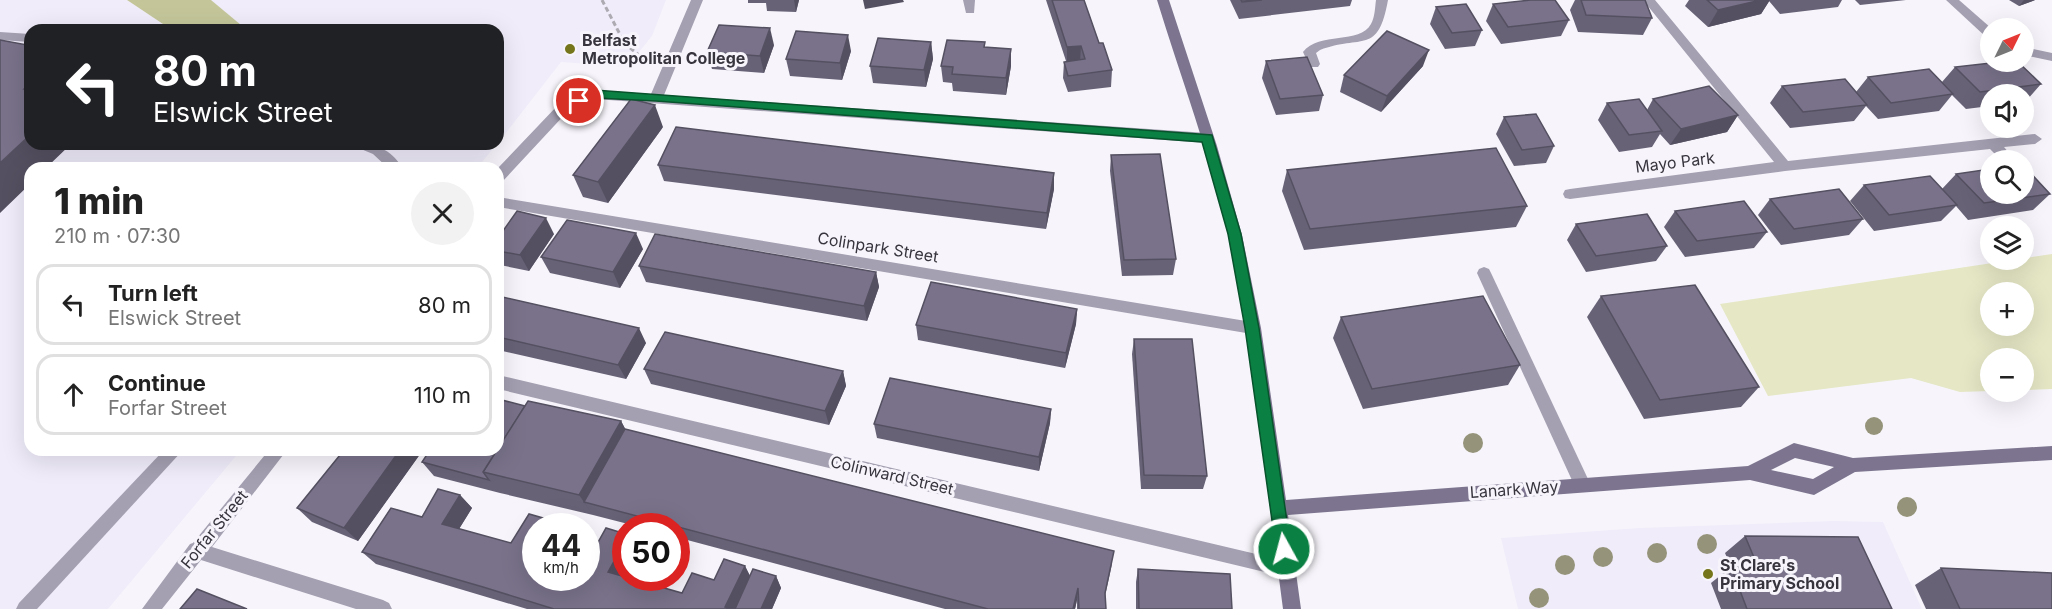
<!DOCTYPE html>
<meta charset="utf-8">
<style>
:root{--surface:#fff;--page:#f2f2f2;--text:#222;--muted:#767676;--line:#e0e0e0}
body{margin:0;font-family:Inter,sans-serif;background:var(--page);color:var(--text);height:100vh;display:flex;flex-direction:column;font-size:22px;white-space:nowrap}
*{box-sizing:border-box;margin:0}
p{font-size:20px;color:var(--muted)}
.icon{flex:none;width:33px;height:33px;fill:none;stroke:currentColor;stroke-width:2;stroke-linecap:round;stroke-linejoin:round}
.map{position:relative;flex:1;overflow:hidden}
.drawer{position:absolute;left:24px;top:162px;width:480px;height:294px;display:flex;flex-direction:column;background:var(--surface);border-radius:18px;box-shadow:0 6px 24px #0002}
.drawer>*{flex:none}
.guide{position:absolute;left:24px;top:24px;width:480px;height:126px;border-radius:18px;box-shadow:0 6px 24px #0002;background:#202124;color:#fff;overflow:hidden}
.needle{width:39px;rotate:47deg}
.controls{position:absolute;left:1980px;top:18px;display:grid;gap:12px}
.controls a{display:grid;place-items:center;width:54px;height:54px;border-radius:50%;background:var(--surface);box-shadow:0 6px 24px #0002;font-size:30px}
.speed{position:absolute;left:522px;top:513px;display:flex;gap:12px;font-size:30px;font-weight:700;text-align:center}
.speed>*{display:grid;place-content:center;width:78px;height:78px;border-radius:50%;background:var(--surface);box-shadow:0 6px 24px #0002;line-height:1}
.speed small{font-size:15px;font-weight:400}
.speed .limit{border:9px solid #d22;background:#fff;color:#111}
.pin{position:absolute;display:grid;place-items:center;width:51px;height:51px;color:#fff;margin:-26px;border:3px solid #fff;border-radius:50%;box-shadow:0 2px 6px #0007}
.me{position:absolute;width:66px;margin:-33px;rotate:353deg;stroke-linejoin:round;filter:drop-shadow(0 0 4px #0008)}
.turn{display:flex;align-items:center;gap:21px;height:126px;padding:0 30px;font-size:27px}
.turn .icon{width:78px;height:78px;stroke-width:2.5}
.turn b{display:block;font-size:42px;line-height:51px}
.round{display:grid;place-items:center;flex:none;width:63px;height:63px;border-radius:32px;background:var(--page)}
.headline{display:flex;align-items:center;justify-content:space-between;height:102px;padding:0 30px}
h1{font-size:36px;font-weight:800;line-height:45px}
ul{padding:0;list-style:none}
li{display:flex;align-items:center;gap:18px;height:81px;margin:0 12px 9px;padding:0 18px;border:3px solid var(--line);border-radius:18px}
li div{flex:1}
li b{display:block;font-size:22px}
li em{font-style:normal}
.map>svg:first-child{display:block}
.built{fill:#f0ecfa}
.green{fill:#e5e7c5;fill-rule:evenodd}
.forest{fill:#c4c69a}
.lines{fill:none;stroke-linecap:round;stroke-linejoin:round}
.path{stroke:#adaab2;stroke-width:3;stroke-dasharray:5 3;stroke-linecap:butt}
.lane{fill:#a49fb1;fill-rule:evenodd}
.street{fill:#a49fb1;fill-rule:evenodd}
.secondary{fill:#7d758f;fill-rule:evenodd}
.tree{fill:#95947a}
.wall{fill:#686277}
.shaded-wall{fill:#555061}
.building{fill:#79728a;stroke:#555061;stroke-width:1.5}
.route{fill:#0b8043;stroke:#07532c;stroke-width:1.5}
.poi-dot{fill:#75751b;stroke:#f7f5fb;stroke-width:2}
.labels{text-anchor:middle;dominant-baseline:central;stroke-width:6;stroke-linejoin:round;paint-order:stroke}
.poi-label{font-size:16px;font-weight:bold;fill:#37343e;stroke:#f7f5fb;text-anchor:start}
.street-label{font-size:16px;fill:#37343e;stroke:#f7f5fb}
</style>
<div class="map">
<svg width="2052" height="609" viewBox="0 0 2052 609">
<rect width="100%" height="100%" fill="#f7f5fb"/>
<g class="built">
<polygon points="0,0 127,0 172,30 30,30 30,144 497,144 477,168 30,168 30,450 241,450 108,609 0,609"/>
<polygon points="211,0 666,0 652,36 627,67 561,62 498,143 498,30 247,30"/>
<polygon points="1833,521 1883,522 1922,609 1518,609 1501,538 1639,528"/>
</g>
<path class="green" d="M2052,254V389L2024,390V358H1990V391L1960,392L1911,378L1768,396L1720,304ZM2024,292V326H1990V292Z"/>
<polygon class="forest" points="127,0 211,0 247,30 172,30"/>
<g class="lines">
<polyline class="path" points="602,0 625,44 644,59"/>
<g class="lane">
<path d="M1376,0H1388C1378,56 1362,34 1320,50L1316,53L1320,64L1318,67H1310L1303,52C1319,31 1360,45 1371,24C1375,17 1375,7 1376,0Z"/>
<polygon points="0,32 30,34 30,42 0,40"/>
<path d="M354,144C377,144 389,148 403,168H388L373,154L356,147Z"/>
<polygon points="1484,267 1489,269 1491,273 1588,479 1590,484 1588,489 1582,492 1576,489 1477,273 1479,269"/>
<polygon points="164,450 183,450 37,609 16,609 19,603"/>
</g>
<g class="street">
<polygon points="691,0 703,0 664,95 1207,133 1214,138 1207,143 595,99 568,111 503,181 498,182 498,168 558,105 594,90 651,94"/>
<polygon points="963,0 975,0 974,13 966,13"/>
<polygon points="1643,0 1655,0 1788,161 2035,134 2042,139 2035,144 2004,147 2015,160 2001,160 1990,149 1785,171 1570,199 1565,198 1563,194 1565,190 1570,189 1774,162"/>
<polygon points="1946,0 1959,0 1991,28 1990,38 1986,37"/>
<polygon points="2024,47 2052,53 2052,61 2024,55"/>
<polygon points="498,197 1252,322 1257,324 1260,328 1257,332 1252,334 498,207"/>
<polygon points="498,375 1286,561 1292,563 1295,569 1292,575 1286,577 498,389"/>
<polygon points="269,450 287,450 212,547 383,600 389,603 392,609 356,609 201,560 162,609 142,609 190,544 193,543"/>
</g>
<path class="secondary" d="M1157,0H1169L1217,146L1242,235L1261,328L1286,500L1748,466L1794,443L1853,458L2052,446V460L1855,472L1814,495L1750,480L1288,515L1301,609H1283C1266,484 1255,358 1228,235C1210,155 1181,78 1157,0ZM1795,458L1834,467L1813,479L1771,470Z"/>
</g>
<g class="tree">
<circle cx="1874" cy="426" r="9"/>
<circle cx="1473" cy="443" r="10"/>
<circle cx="1907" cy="507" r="10"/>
<circle cx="1707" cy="544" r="10"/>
<circle cx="1657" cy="553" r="10"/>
<circle cx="1603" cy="557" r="10"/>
<circle cx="1565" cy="565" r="10"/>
<circle cx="1539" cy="598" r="10"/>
</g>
<g class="wall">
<polygon points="748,0 799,0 796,12 767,11 766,3 748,3"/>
<polygon points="1046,0 1084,0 1099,43 1112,70 1111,87 1068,92 1063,78 1064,62 1066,61"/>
<polygon points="1230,0 1352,0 1350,6 1239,19"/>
<polygon points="1575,0 1645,0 1652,18 1643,35 1578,32 1570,10"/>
<polygon points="1689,0 1842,0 1838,7 1780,14 1769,1 1761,14 1708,27 1685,6"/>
<polygon points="1855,0 1906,0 1860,5"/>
<polygon points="2009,0 2035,0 2019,6"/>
<polygon points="1493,4 1569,20 1561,36 1501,44 1486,21"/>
<polygon points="1436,7 1482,30 1475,46 1445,49 1430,24"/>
<polygon points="931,42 933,59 926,87 873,83 870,66"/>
<polygon points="774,45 764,73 712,69 707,52"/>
<polygon points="986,47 1011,49 1011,66 1006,95 953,91 952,83 943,82 941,66"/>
<polygon points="851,51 842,80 790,76 786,59"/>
<polygon points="1266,61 1323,95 1319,111 1276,115 1262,78"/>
<polygon points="1423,66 1381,112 1340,92 1344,75"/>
<polygon points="1955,67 2041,84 2026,101 2024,101 2024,94 1990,94 1990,106 1966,109 1952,95 1939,111 1878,119 1866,106 1854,121 1790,128 1770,103 1782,86 1856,92 1868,77 1942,82"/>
<polygon points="1653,99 1738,115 1727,132 1670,145 1660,134 1652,147 1619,152 1598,120 1607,103 1647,110"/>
<polygon points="1504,117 1554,146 1546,163 1514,166 1496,134"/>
<polygon points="663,127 608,203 583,197 573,175"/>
<polygon points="1111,155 1176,259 1173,275 1122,276 1110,171"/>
<polygon points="658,165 1054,173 1054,189 1046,229 664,181"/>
<polygon points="1287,170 1527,206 1516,227 1304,250 1282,191"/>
<polygon points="1956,174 2050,194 2033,210 1968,220 1956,206 1941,221 1874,231 1850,201 1864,185 1942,189"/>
<polygon points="1770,199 1863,219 1849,235 1781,245 1758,215"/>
<polygon points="1675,211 1767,232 1754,248 1685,257 1664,227"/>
<polygon points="1576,224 1667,246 1656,261 1586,272 1567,240"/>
<polygon points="554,234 529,271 500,265 498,262 498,238"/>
<polygon points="643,249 620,288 550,273 541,257"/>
<polygon points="639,266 876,272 879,287 867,321 646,282"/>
<polygon points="498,296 646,343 626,379 498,350"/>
<polygon points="1601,296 1759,387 1741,407 1644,419 1587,317"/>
<polygon points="1077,309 1076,324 1065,368 918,340 916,325"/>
<polygon points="1341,317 1520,365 1508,385 1363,409 1333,338"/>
<polygon points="1134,339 1207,476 1203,489 1141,489 1132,354"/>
<polygon points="644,369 843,371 846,386 829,425 651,384"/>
<polygon points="525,406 621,421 625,429 1112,564 1105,596 1106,609 1077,609 1077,600 1075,609 945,609 676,537 676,526 636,526 593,515 500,493 434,476 422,462"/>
<polygon points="1051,409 1050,423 1039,471 877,438 874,424"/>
<polygon points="344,450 423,450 358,541 312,522 297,508"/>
<polygon points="438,489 460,495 472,508 459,529 511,543 529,514 550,520 554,526 536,526 536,578 586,578 586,535 595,537 599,542 606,528 626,534 626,569 622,576 626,578 682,593 692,573 714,580 724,559 745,566 750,576 753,569 776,576 781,588 772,609 527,609 376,564 362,552 391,508 422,517"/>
<polygon points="1745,536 1892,609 1721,609 1711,583 1731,567 1725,553"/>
<polygon points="1941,568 2052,609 1926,609 1915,585"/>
<polygon points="1138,569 1232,609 1136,609 1136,582"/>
</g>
<g class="shaded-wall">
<polygon points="794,0 799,0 796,12"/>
<polygon points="863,0 903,0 904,2 865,9"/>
<polygon points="1761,0 1770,0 1761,14 1708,27 1718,10"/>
<polygon points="2024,0 2035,0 2019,6"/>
<polygon points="770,28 774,45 764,73 760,56"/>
<polygon points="848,35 851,51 842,80 840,63"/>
<polygon points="931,42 933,59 926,87 924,70"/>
<polygon points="1081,46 1080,62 1067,64 1067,47"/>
<polygon points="1011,49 1011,66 1006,95 1006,78"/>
<polygon points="1429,50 1423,66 1381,112 1387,96"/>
<polygon points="30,84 30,95 24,89"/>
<polygon points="655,105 663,127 608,203 598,182"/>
<polygon points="1738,115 1727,132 1670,145 1681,129"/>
<polygon points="30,135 30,144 71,144 46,168 30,168 30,184 0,213 0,163"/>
<polygon points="1054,173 1054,189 1046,229 1047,213"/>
<polygon points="546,218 554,234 529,271 520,255"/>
<polygon points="636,233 643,249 620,288 613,272"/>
<polygon points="876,272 879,287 867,321 864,306"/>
<polygon points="1077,309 1076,324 1065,368 1066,353"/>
<polygon points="639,328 646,343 626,379 618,365"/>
<polygon points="843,371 846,386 829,425 825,411"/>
<polygon points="1051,409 1050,423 1039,471 1039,457"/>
<polygon points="621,421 633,443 584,502 593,515 579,495"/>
<polygon points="400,450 423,450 358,541 344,528"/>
<polygon points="460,495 472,508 454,537 442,524"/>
<polygon points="550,520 554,526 546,526"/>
<polygon points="595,537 604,550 586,571 586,553"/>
<polygon points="626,540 626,569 617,584 608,572"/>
<polygon points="745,566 751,578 736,609 726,609 725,607"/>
<polygon points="776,576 781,588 772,609 761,609"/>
<polygon points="1078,588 1077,600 1075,609 1073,609"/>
</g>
<g class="building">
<polygon points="1052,0 1084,0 1099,43 1103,43 1112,70 1068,76 1064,62 1085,59 1081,46 1067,47"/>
<polygon points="1241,0 1262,0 1242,2"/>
<polygon points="1531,0 1555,0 1569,20 1508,27 1493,4"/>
<polygon points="1581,0 1645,0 1652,18 1586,15"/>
<polygon points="1707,0 1761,0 1718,10"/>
<polygon points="1466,4 1482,30 1452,33 1436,7"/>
<polygon points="719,25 770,28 760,56 707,52"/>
<polygon points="796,31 848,35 840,63 786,59"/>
<polygon points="1387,31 1429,50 1387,96 1344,75"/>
<polygon points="878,38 931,42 924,70 870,66"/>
<polygon points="0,40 27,45 30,42 30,84 24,89 30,90 30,135 0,163"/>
<polygon points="947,40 985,42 984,47 1011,49 1006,78 952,74 953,67 941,66"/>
<polygon points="1307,57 1323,95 1280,99 1266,61"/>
<polygon points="2000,62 2018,62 2041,84 1980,92 1955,67"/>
<polygon points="1929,69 1953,94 1891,103 1868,77"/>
<polygon points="1845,79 1867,105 1803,112 1782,86"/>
<polygon points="1709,86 1738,115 1681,129 1653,99"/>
<polygon points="631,99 655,105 598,182 573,175"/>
<polygon points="1639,99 1662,131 1629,135 1607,103"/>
<polygon points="1536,114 1554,146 1522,150 1504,117"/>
<polygon points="676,127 1054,173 1047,213 658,165"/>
<polygon points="1496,148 1527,206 1310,229 1287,170"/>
<polygon points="1160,154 1176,259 1124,260 1111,155"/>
<polygon points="2024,166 2050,194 1984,203 1956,174 1990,169 1990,194 2024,194"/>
<polygon points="1930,176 1957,205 1889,215 1864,185"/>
<polygon points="1839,189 1863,219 1794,229 1770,199"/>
<polygon points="1744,201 1767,232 1697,241 1675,211"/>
<polygon points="517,211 546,218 520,255 498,251 498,238"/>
<polygon points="1647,214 1667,246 1596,256 1576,224"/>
<polygon points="567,220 636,233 613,272 541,257"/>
<polygon points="655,234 876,272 864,306 639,266"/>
<polygon points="931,282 1077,309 1066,353 916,325"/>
<polygon points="1695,285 1759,387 1660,400 1601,296"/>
<polygon points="498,296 639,328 618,365 498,337"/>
<polygon points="1483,296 1520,365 1372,389 1341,317"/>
<polygon points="665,332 843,371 825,411 644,369"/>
<polygon points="1134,339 1192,339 1207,476 1144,475"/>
<polygon points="890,378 1051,409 1039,457 874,424"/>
<polygon points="498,399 525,406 498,449"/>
<polygon points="528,401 621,421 579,495 483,472"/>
<polygon points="625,429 1114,551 1105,593 1106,609 1079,609 1078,588 1073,609 988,609 584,502"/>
<polygon points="344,450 400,450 344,528 297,508"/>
<polygon points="430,450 497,450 483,472 489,480 422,462"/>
<polygon points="438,489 460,495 442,524 511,543 529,514 550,520 546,526 536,526 536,544 532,551 536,552 536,578 586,578 586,564 606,528 626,534 626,540 608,572 682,593 692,573 714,580 724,559 745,566 725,607 732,609 554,609 483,587 362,552 391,508 422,517"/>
<polygon points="586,535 595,537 586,553"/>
<polygon points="1745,536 1858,537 1892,609 1747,609 1731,567 1758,567"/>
<polygon points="1941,568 2052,573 2052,609 1960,609"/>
<polygon points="753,569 776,576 761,609 735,609"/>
<polygon points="1138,569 1230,574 1232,609 1139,609"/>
<polygon points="197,589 247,609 180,609"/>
</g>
<polygon class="route" points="594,90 1212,135 1241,234 1259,328 1291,549 1289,554 1284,556 1278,554 1276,549 1245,328 1228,234 1202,142 656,101 596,98 583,104 575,104 575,98"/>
<g class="poi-dot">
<circle cx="570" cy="49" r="6"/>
<circle cx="1708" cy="574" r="6"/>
</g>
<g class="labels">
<g class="poi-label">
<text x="582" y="40">Belfast<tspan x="582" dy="18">Metropolitan College</tspan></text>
<text x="1720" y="565">St Clare's<tspan x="1720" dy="18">Primary School</tspan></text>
</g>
<g class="street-label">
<text transform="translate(1675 162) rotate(-7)">Mayo Park</text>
<text transform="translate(878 247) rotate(9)">Colinpark Street</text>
<text transform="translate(892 475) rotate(13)">Colinward Street</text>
<text transform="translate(1514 489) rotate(-4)">Lanark Way</text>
<text transform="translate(214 529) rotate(-51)">Forfar Street</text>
</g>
</g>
</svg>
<div class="controls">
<a><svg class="needle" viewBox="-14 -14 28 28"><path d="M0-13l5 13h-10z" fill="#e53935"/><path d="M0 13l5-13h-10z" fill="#767676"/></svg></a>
<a><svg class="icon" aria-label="sound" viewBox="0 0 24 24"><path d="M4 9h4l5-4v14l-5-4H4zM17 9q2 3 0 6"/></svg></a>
<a><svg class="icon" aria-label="search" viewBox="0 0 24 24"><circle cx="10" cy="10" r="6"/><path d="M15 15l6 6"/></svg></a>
<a><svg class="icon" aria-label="layers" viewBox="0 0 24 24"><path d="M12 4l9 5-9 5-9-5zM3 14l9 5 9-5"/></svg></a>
<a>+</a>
<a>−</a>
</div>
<div class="speed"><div>44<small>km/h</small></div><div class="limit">50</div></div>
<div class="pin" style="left:579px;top:101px;background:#d93025"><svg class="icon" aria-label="arrive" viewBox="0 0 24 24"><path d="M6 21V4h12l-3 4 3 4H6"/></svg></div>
<svg class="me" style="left:1284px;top:549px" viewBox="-20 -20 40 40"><circle r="17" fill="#0b8043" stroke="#fff" stroke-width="3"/><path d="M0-11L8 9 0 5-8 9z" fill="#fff"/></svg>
<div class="guide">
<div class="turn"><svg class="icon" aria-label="left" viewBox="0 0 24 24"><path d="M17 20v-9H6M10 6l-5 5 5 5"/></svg><div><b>80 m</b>Elswick Street</div></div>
</div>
<section class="drawer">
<div class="headline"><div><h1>1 min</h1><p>210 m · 07:30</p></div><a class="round"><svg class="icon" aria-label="close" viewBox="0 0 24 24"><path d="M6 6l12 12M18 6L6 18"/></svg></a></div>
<ul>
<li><svg class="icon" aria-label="left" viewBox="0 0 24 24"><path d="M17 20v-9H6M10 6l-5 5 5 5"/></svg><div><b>Turn left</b><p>Elswick Street</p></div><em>80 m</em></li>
<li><svg class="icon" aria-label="ahead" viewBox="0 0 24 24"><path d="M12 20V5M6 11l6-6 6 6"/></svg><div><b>Continue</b><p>Forfar Street</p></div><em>110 m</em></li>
</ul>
</section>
</div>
